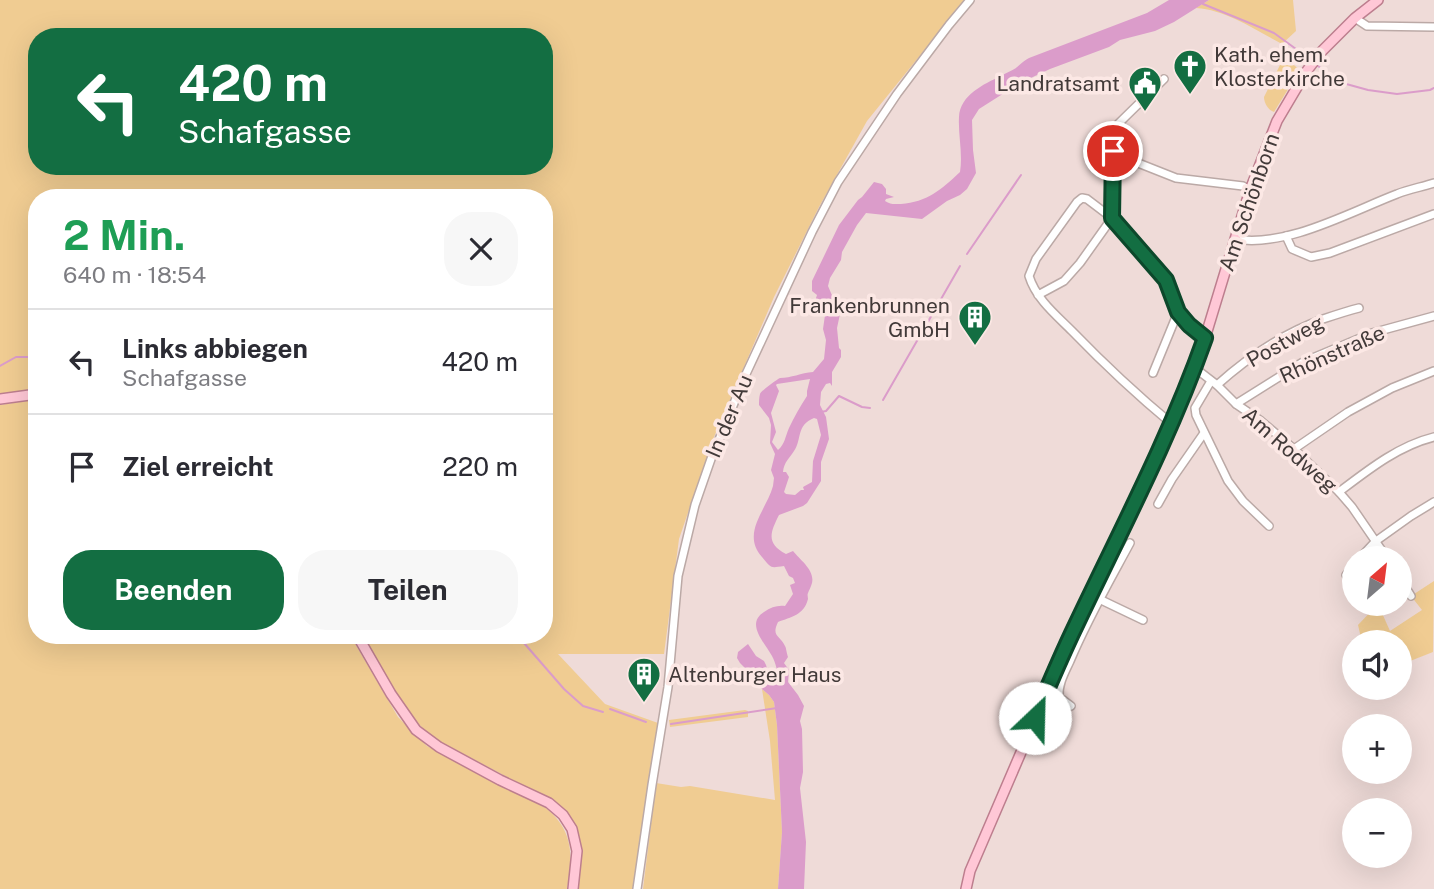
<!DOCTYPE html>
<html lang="de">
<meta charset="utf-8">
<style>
:root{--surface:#fff;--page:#f7f7f7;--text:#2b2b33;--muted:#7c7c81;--line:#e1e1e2;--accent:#136e42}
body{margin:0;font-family:"Public Sans",sans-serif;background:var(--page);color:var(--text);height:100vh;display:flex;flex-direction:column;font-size:26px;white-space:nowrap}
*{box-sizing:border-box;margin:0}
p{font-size:23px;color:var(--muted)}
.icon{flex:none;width:38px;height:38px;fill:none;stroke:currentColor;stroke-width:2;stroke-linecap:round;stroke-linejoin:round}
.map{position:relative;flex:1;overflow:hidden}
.side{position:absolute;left:28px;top:189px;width:525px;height:455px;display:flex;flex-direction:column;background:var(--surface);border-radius:28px;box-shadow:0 7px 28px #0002}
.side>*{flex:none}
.banner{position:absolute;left:28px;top:28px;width:525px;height:147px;border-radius:28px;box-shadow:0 7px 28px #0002;background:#136e42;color:#fff;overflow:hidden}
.needle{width:46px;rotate:28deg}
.buttons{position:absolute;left:1342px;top:546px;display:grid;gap:14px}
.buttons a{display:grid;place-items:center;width:70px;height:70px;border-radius:50%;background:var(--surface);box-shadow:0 7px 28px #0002;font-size:35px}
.pin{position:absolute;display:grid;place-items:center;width:60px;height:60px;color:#fff;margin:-30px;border:4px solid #fff;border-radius:50%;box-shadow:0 2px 7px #0007}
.me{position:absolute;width:77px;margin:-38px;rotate:24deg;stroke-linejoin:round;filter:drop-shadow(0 0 5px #0008)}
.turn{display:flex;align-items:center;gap:24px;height:147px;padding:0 35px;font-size:32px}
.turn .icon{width:91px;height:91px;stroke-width:2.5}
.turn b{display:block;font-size:49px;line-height:60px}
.round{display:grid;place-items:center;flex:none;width:74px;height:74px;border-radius:28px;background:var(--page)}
.overview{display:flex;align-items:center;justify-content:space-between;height:119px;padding:0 35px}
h1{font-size:42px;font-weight:700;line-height:52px;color:#1e9e55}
.button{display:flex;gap:14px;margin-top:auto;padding:14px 35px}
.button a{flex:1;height:80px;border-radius:28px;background:var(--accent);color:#fff;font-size:28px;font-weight:700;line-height:80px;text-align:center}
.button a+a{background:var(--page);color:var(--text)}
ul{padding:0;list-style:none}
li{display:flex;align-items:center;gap:21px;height:105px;padding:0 35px;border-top:2px solid var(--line)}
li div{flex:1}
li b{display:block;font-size:26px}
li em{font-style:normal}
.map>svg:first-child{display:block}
.green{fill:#f0cc92;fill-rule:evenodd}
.water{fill:#db9cca;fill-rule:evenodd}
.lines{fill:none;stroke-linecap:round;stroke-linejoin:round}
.stream{stroke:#db9cca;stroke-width:2}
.minor-casing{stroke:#bba9a6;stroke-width:10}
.major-casing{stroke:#bd7e8e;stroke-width:12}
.minor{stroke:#fff;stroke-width:7}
.major{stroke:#ffc7d6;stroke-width:9}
.route-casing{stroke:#0c482b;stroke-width:18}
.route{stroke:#136e42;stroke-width:12}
.labels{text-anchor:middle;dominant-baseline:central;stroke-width:7;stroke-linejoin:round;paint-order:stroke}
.poi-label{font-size:21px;fill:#423a39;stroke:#fce8e5;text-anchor:start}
.street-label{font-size:21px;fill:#423a39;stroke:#fce8e5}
</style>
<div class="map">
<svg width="1434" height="889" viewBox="0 0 1434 889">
<rect width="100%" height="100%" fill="#efdbd8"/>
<g class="green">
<path d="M0,0H965L867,121L819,207L774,297L714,437L679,539L664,654H558L605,704L658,723L633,889H576L580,851L551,800L433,738L405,711L360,635H544V198H37V391L0,396ZM37,37H544V166H37Z"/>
<path d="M1209,0H1293L1296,31L1282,44C1255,30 1227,10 1196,8Z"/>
<path d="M1284,57L1300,70L1274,112C1268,110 1264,103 1264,97Z"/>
<path d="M33,400H37V635H350L398,717L427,746L546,808C574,831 573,856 567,889H0V405Z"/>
<polygon points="1434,581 1433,652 1400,665 1400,642 1362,642 1358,625 1378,604 1390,631 1422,610 1411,596"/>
<polygon points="762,689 769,695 774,702 777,725 782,832 778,889 643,889 656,783 681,787 690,786 775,800 770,741"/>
<polygon points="745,710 748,711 748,717 670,727 669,720"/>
</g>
<path class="water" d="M1169,0H1209L1174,22L1155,31L1120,40L1109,47L1050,69L1020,83L979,109L972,120L973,150L976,173L967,189L960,195L947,201L922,219L866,213L857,225L842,252L841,260L830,278L828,286L840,314L837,328L839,348L841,350V357L832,372V386L830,383L826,384L821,392L820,405L826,417L829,439L821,462V481L807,503L803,506L779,515C770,533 766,543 786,554L793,551C800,560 815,570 812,583C811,587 809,590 808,593C807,595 808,597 808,599C804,615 791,617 778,622C771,637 780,635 785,646C786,647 787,655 788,657L784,663L789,670L788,682L798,695L804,706L800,721L802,729L803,772L800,788L806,842L804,889H778L782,832L777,725L774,702L769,695L762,689L755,678L740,663L737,658L738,652L748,644L756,656L764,661L766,665L769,675L778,680L779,678C777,671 776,663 772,656C765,643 745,624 764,612C771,607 778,605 785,606L793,594L790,585L795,583L793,578L789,576L784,566C770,568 772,569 762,557C741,533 766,511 773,486L774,478L771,470L775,454L770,443L771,425L769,418L759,405C759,401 759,398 760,394C761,391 776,380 780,378C791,378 801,373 813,372L824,359L826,340L823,329L825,315L814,310V304L817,295L812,291V281L839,225L858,200L862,197L874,182L882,184L886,189V194L894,197L886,199L885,201C891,205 894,204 901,204C927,202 941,190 960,172C963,154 958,135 959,117C960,95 984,84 1001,76C1005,73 1012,71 1016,68C1020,65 1023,61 1029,58L1147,13ZM810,379L807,391V396C800,407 794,417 789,428C785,437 785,444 778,450L772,442L776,432L771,413L779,391L776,385L777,384ZM814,418L817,419L821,435L813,461L812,482L803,487L804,490H801L795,495L786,494L784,492L789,477L786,472H783C784,462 789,459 794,451C802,440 796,425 814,418Z"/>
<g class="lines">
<g class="stream">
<polyline points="1203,4 1274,33 1307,57"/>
<polyline points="1318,66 1339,82 1368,90 1397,94 1430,90 1434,88"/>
<polyline points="967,254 1021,175"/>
<polyline points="0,366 16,357 37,357"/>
<polyline points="883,400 960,266"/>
<polyline points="821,412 826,411 839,396 862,407 870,408"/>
<polyline points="520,635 524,643 564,689 583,706 603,712"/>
<polyline points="610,709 646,722"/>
<polyline points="671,724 777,708"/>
</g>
<defs>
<g id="minor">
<polyline points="1355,18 1367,26 1434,27"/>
<polyline points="1164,79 1118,124 1113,151 1133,161 1176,178 1243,186 1250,190"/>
<polyline points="1113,151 1112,218 1166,280 1178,312 1189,325 1205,338"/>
<polyline points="1286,236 1292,249 1311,257 1330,253 1434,214"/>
<path d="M1235,239C1286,248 1350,212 1397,194C1409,189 1422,187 1434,183"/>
<path d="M1038,295L1064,281L1080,263L1112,218L1087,199L1082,198L1077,202L1036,259L1029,276C1036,299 1056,315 1072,331C1104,364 1137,395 1172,424"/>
<polyline points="1195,368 1217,385 1236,404 1261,421 1294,449 1339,492 1352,507 1387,558"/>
<polyline points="1153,373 1178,312"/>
<polyline points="1211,381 1195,408 1196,415 1228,481 1243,501 1269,526"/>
<path d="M1217,385C1247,358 1284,333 1323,319C1335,315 1347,311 1359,308"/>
<polyline points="1236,404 1303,362 1372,333 1434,316"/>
<polyline points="1294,449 1348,412 1392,388 1434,371"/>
<path d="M1339,492C1368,470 1398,446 1434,437"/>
<polyline points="1158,504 1172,479 1204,433"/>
<polyline points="1360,558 1376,541 1411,516 1434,502"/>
<polyline points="1346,575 1354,565"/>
<polyline points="1400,578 1411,596"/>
<polyline points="1097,598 1143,620"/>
<path d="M1071,706L1059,697C1058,684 1065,672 1070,661C1087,620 1109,582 1130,543"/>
<polyline points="637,889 652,785 668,687 678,576 695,505 711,459 746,374 812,232 838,182 897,94 949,25 970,0"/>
</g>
<g id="major">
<polyline points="0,399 37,394"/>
<polyline points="357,635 391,694 416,730 439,747 500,780 549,803 563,815 572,829 577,851 573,889"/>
<polyline points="966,889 970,871 1074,629 1172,424 1195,368 1205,338 1250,190 1277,121 1306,72 1321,52 1355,18 1378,0"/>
</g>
</defs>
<use href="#minor" class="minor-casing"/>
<use href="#major" class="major-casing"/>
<use href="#minor" class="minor"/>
<use href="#major" class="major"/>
</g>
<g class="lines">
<defs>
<path id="route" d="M1035,718C1048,687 1061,656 1076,625C1121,530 1170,437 1205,338L1189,325L1178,312L1166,280L1112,218L1113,151"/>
</defs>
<use href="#route" class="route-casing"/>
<use href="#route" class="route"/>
</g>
<defs>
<symbol id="church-pin" viewBox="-11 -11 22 30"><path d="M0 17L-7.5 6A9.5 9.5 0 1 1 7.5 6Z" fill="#136e42" stroke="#fce8e5"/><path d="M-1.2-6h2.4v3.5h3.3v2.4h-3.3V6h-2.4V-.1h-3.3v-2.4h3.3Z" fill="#fff"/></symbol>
<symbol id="civic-pin" viewBox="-11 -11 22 30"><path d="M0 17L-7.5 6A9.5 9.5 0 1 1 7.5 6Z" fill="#136e42" stroke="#fce8e5"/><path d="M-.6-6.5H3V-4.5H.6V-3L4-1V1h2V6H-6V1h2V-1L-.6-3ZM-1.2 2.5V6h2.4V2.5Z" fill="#fff"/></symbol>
<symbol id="building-pin" viewBox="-11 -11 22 30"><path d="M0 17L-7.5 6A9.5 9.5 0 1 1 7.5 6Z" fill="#136e42" stroke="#fce8e5"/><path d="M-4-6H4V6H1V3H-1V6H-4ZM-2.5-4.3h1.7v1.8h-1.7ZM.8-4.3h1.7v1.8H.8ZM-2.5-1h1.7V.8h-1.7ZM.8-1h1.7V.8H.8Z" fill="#fff"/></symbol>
</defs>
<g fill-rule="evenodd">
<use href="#church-pin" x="1171" y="47" width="38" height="52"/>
<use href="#civic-pin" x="1126" y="64" width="38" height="52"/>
<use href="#building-pin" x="956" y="298" width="38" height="52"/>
<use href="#building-pin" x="625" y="655" width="38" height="52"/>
</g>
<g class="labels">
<g class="poi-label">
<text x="1214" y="54">Kath. ehem.<tspan x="1214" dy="24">Klosterkirche</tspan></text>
<text x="1120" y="83" text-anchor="end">Landratsamt</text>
<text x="950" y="305" text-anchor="end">Frankenbrunnen<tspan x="950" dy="24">GmbH</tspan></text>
<text x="668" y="674">Altenburger Haus</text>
</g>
<g class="street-label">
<text transform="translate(1249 202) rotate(-71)">Am Schönborn</text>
<text transform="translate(1285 341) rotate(-29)">Postweg</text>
<text transform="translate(1332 354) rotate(-24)">Rhönstraße</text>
<text transform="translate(729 416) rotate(-67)">In der Au</text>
<text transform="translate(1290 450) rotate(41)">Am Rodweg</text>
</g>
</g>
</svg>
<div class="buttons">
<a><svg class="needle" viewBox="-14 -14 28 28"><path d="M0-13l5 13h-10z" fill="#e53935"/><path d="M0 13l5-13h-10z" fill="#7c7c81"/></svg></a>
<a><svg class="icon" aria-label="sound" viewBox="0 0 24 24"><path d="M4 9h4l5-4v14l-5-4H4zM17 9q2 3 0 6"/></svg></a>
<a>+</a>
<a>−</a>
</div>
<div class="pin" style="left:1113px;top:151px;background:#d93025"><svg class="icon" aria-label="arrive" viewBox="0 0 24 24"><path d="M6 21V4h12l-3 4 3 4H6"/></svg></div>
<svg class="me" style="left:1035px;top:718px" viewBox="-20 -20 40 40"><circle r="19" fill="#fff"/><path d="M0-13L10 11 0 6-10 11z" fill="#136e42"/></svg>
<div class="banner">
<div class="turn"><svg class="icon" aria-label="left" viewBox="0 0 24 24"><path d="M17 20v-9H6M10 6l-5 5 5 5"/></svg><div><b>420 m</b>Schafgasse</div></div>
</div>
<section class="side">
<div class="overview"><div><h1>2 Min.</h1><p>640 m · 18:54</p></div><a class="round"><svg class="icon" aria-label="close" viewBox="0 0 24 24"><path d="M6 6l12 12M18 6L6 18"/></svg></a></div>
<ul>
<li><svg class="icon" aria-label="left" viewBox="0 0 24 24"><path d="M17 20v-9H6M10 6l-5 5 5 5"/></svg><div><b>Links abbiegen</b><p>Schafgasse</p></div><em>420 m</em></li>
<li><svg class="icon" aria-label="arrive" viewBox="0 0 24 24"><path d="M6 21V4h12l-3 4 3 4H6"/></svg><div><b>Ziel erreicht</b></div><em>220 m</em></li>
</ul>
<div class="button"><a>Beenden</a><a>Teilen</a></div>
</section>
</div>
